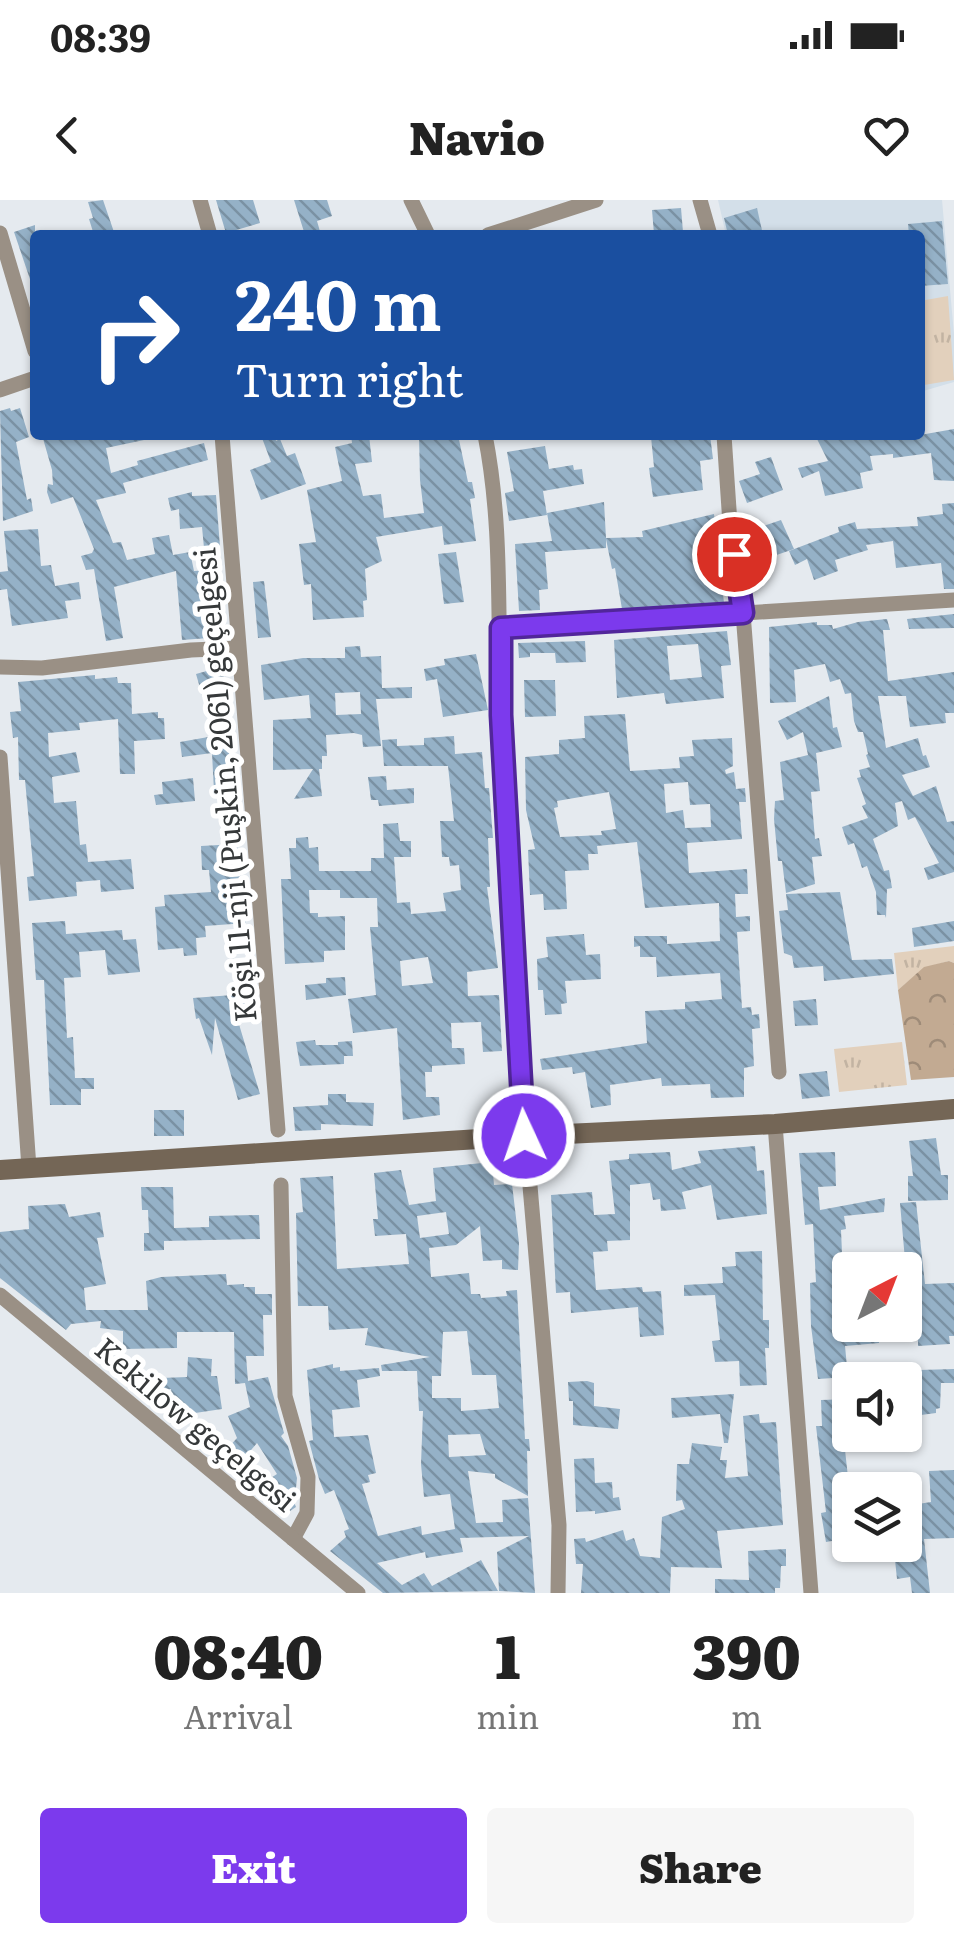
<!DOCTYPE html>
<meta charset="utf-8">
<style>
:root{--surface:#fff;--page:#f6f6f6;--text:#222;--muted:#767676;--accent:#7c3aed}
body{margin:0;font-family:Literata,serif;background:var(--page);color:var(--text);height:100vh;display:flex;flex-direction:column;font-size:38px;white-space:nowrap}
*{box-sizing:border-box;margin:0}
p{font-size:32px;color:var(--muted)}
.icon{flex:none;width:55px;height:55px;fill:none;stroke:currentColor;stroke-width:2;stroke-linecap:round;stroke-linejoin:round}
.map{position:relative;height:1393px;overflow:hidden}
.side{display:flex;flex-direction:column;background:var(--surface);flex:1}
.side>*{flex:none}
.guide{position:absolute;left:30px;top:30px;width:895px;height:210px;border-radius:10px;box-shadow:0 2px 8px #0004;background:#1a4fa0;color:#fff;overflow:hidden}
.needle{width:65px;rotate:42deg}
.tools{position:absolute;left:832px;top:1052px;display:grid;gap:20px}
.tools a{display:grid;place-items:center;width:90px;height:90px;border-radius:10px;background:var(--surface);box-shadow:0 2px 8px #0004;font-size:50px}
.pin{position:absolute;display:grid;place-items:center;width:85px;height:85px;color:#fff;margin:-42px;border:5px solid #fff;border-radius:50%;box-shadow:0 2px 10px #0007}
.me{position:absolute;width:110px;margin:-55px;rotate:357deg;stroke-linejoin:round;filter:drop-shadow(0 0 8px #0008)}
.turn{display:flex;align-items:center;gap:35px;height:210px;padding:0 40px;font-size:45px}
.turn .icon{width:130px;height:130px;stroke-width:2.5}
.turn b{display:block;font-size:70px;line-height:85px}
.eta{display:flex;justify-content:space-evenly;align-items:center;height:170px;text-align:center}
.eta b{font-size:60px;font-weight:800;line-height:70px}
.primary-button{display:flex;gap:20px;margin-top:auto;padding:20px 40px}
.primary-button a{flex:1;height:115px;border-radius:10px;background:var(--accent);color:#fff;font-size:40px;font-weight:800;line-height:115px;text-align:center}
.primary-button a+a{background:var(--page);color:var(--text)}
.status{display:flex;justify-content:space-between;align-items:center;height:70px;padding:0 50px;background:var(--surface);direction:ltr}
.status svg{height:28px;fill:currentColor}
header{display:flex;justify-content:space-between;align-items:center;height:130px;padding:0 40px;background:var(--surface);font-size:45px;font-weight:800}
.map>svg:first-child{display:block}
.built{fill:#d3dfe9}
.grass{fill:url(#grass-tufts)}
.forest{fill:url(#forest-crowns)}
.building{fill:url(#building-back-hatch);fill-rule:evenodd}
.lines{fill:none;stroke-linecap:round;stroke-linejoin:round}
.minor{stroke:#9a9085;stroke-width:15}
.secondary{stroke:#746656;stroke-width:20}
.route-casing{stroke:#51269a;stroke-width:25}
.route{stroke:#7c3aed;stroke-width:18}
.labels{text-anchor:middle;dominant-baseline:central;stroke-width:10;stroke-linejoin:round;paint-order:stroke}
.street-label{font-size:30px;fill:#36393a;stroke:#fff}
</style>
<div class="status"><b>08:39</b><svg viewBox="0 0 49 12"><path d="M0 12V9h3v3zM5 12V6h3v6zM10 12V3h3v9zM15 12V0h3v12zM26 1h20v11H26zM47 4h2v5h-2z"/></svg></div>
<header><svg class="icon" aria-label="back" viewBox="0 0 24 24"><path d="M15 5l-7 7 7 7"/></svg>Navio<svg class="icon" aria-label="heart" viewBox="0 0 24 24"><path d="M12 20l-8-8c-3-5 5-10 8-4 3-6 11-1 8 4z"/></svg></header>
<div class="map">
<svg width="954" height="1393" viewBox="0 0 954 1393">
<defs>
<pattern id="grass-tufts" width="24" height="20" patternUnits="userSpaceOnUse" patternTransform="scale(2.5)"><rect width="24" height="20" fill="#e2d0bc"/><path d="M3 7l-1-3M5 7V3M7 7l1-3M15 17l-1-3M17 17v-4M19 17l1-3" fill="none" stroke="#c2b3a2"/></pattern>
<pattern id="forest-crowns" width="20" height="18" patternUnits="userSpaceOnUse" patternTransform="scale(2.5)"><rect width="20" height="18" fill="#c2aa92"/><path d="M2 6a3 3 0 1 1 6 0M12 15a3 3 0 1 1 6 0" fill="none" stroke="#9e8b78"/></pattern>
<pattern id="building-back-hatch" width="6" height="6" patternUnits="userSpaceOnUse" patternTransform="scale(2.5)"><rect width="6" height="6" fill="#95b1c7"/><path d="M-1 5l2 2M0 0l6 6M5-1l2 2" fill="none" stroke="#7a91a3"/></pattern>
</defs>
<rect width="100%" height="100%" fill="#e5eaef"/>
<polygon class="built" points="718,0 942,0 954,134 954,182 920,192 920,35 726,35"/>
<g class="grass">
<polygon points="948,96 954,180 924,185 920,165 920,101"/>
<polygon points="954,746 954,763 949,761 924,768 898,790 894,753"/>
<polygon points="902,842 907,885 839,892 834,849"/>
</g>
<polygon class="forest" points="949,761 954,763 954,877 911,880 898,790 924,767"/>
<g class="building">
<polygon points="103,0 115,35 94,35 89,19 93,18 88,2"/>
<polygon points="216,0 253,0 260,23 226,33"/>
<polygon points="294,0 327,0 332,16 317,21 321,35 305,35"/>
<polygon points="681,8 683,32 654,34 652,10"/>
<polygon points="757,8 763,35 728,35 724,18"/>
<polygon points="942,21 948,84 920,86 920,35 909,35 908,24"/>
<polygon points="35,25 35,88 33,88 14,32"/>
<polygon points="10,208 11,211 20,208 29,237 16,242 27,300 31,298 33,311 3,321 0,211"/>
<polygon points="954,229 954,281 934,280 931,253 893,258 893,254 870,256 873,270 860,273 863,288 825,296 819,271 802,278 798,268 828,261 815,235 920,235"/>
<polygon points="42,235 144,235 144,240 106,248 111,273 138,265 137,261 204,243 208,260 123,283 126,293 96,300 113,343 121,342 127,360 155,354 152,338 169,335 173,355 190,352 194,371 213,370 215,412 219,412 222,437 182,440 176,371 114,387 123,438 106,441 94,369 86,370 81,356 92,353 94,349 73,297 51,304 47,292 48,284 53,285 52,270"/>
<polygon points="274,235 276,241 280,239 287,256 295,253 306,284 261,300 250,270 271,262 262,238"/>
<polygon points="351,235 369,235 372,262 355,264 363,296 381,294 384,318 424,313 420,280 419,235 458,235 468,282 472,282 475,298 470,299 476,341 444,345 442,326 376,337 382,361 365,369 367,400 363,401 364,417 313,420 311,384 304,385 299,344 316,342 307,290 342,281 335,247 352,243"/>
<polygon points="668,235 710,235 713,259 700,261 703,290 653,297 649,268 654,267 651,237"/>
<polygon points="545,246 549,269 573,265 574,270 582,269 584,284 543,291 547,315 509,321 505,293 514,291 507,252"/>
<polygon points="771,257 783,290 747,303 739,281 760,274 755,262"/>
<polygon points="192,292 192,296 216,295 220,347 204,348 202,327 180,329 179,309 171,311 168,298"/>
<polygon points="604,302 606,338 643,337 642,331 714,314 724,403 622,409 615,368 612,369 606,339 606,348 545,352 548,389 539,390 540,410 519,411 515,344 552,341 547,313"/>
<polygon points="954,303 954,389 944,389 941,363 896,368 893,341 866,345 868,350 835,360 838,371 814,380 807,359 795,365 789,351 839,332 838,327 855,322 857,329 918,326 917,317 943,314 942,304"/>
<polygon points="781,320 794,349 750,364 743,333"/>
<polygon points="38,329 41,366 51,365 55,386 79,382 81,399 65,401 68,418 12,426 7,389 0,390 0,372 8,371 4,331"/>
<polygon points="456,352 464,402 444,404 438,354"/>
<polygon points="264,381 271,437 258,438 253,382"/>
<polygon points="954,414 954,428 909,429 907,419"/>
<polygon points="887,419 890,430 883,430 888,481 954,472 954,513 945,513 946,523 910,527 906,496 878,496 886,548 918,538 923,556 926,555 930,567 902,575 913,596 936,586 947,622 954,621 954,672 928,680 924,668 939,663 915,617 908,620 902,601 895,603 898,626 873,639 884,671 889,670 892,688 887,689 886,718 885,715 877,715 876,692 867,666 862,668 854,643 848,645 842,627 868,618 862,606 866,604 857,578 861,577 859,570 870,567 866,555 868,554 863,532 858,532 854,521 851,493 845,494 840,479 830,482 825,464 794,470 796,502 770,503 769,427 817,422 817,425 832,425 833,429 858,422"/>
<path d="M727,431L731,465L721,466L724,498L666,504L664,493L617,498L614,440ZM698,444L702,477L670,480L667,446Z"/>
<polygon points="585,441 586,462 556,463 555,453 530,453 530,457 519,458 518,443"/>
<path d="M360,446L361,457L381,456L382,488L412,487V498L376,499L381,546L363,547L362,535L354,533L326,535L327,556H322V569H319L322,596L294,599L313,569L273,570V520L311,518L309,495L264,500L261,465L303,458H345V447ZM360,492L361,514L336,515L335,493Z"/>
<polygon points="476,454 488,510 443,517 437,479 426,481 424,469 445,465 444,459"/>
<polygon points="221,467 232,505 220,509 229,552 229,590 214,591 212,553 182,557 180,542 214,536 196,474"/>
<polygon points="95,475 95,479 117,477 118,483 131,483 132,514 158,512 158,518 164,518 165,539 134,541 135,574 120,574 118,519 79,523 80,530 48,533 49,557 76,552 80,572 52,577 54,603 76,601 80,645 86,644 88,662 131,659 134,689 101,692 100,680 76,682 77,696 29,701 27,677 34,676 25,580 19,580 18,537 13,538 10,512 21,511 18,482"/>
<polygon points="524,480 555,480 556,516 525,517"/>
<polygon points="829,496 833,528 837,527 842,547 816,553 820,591 811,592 815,639 819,638 822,656 812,657 815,684 786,693 782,661 778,661 774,619 775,601 784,600 780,562 808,555 803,532 787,540 778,521"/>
<path d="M625,514L630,571L680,568L679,557L694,556L692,540L732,538L733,566L725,570L726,574L734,572L736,589L745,588L746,602H739L742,639L687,643L689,673L747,669L748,694H735L736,717L750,716V731L737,732L742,808L751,807L752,815L759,814L760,828L752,829L754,866L744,868V897L711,898L710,884L662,886L661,878L610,885L611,905L591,908L585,872L573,874L572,867L542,870L540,859L647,843L645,811L685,809V802L722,799L720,773L657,777L656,757H640V746L634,747V736H667V744L720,741L719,703L645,708L637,642L597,646L598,654H588L589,670L565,671L567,709L544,710L543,694L530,695L528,650L535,649L526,610L525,557L559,554V540L585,538L584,516ZM688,582L690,605L710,604L711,627L685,628L683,610L666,613L664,584ZM609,592L616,629L601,631L602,635L560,637L554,608L558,607L557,601Z"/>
<path d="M454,536L455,554L482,552L485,588H489L493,638H488L490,687H487L498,768L467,772L468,796L499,795L502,851L483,852L481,822L451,823L452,848H464L465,864L432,866V872H425L426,897H439L440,915L403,920L397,828L353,833L348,799L376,795L370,727H378L377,698H340V690H309L310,713H318V717L345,716V750L324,751V762L285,764L281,679H291L289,648H296V638L308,637L309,648L318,647L319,671H371V658H384L383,624L398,623L400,641H411V657H394L397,703L410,702L411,714L446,711L443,693L461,690L459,665L450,666L449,657H442L440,621H454L448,566H384L382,540L397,539V546L424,545V538ZM428,757L433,783L402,786L400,761Z"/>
<polygon points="386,576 387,590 414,588 414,603 379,606 378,600 371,600 368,577"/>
<polygon points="193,578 195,601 156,605 154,595 163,594 162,582"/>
<polygon points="237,644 246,723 205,726 206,737 196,738 197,755 184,756 183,748 158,750 155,707 165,706 164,695 211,692 209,670 202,670 201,646"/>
<polygon points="840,692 852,760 892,759 894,774 824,781 823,766 794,768 792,756 784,753 779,711 788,710 786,694"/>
<polygon points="65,721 66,734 122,730 123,740 136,739 140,772 108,775 105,750 79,752 81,777 64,778 67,838 73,837 75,878 94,878 94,889 81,889 81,905 50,905 44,780 36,780 32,723"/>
<polygon points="954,721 954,741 914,747 912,728"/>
<polygon points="584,734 586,755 600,754 601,779 565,781 567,803 561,804 562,814 545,815 543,790 538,790 537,759 548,757 546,737"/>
<polygon points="345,777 346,795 306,800 305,785 326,783 326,778"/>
<polygon points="246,794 249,820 238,821 260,894 238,900 215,818 212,855 199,818 196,819 193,798"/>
<polygon points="816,799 818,825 795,826 793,801"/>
<polygon points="315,840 316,845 338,845 338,842 352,841 353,856 344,856 344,864 300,866 296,842"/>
<polygon points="827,871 830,896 802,899 799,874"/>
<polygon points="328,894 346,894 346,902 374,903 373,926 321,924 321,930 295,931 293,907 328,905"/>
<rect x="154" y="910" width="30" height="26"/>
<polygon points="936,938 941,975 948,975 948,1000 908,1001 908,976 913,976 909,941"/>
<polygon points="755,946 757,971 764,970 767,1014 717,1020 711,985 682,992 686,1009 661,1011 660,999 653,1000 650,983 630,985 630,1040 607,1041 608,1051 593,1052 596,1090 642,1087 643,1092 661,1091 664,1135 640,1137 638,1107 571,1113 570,1092 556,1093 551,995 592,992 594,1015 615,1014 609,961 629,959 629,954 670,952 672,970 701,963 698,951"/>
<polygon points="835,952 836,986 818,987 820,1010 885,998 884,1012 844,1016 846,1029 841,1030 842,1053 849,1053 850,1126 878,1125 879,1143 845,1146 848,1177 818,1179 811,1126 810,1083 816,1082 813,1024 805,1025 799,953"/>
<path d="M492,962L494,985L512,984L519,1043L518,1070L502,1069V1060L483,1061L480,1026L456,1045L429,1048L431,1077L469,1073L471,1094H480L481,1098L507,1096L506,1091L517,1090L525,1239H529L530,1251H527L528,1296L495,1278V1274L468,1271L476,1323L503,1322L502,1300L528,1298L535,1393L499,1391L497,1352L529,1336L460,1338L463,1352L426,1358L425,1352L377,1363L402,1385L424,1373L432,1386L481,1360L498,1391L383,1393L330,1351L346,1337L344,1331L349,1329L334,1290L325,1294L319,1279L309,1241L313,1240L307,1170L333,1164V1168L340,1167V1171L379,1168L380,1176L357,1180L360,1207L332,1210L334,1237L368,1235L376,1273L368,1275L370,1282L362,1284L378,1336L421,1326L422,1335L455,1329L450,1294L424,1297L421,1264L423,1211H419L417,1171H382L381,1165L430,1157L365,1145L368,1128L329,1130L328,1106H298L296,1013L303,1012L300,978L333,976L337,1069L409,1064L406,1034L375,1036L373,1019H378L374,973L401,970L409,1005L436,1001L433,968ZM446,1012L449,1034L420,1038L417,1016ZM467,1131L472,1175H496L499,1208L461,1211V1198H432V1176H441L443,1132ZM480,1234L486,1255L449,1257L448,1235Z"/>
<polygon points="141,987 173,987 174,1028 209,1027 209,1016 259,1015 260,1039 164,1041 164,1050 144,1051 144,1033 149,1033 148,1010 142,1010"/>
<polygon points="916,1002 925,1084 954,1083 954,1136 949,1136 950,1144 918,1146 918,1139 908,1139 907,1117 910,1117 900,1003"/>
<polygon points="65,1004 69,1017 100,1012 104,1037 97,1038 106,1084 84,1088 86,1110 148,1110 146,1081 161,1077 226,1074 227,1085 244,1084 244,1087 255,1087 255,1094 272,1094 272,1115 263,1115 264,1156 246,1156 248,1181 268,1177 284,1233 281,1236 288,1246 297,1278 296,1288 290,1292 296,1307 284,1315 262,1290 269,1285 266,1281 277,1274 257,1243 233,1271 218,1259 237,1238 228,1216 250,1207 245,1183 235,1184 234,1132 177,1132 177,1148 123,1149 123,1131 100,1128 101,1121 71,1124 66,1130 0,1078 0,1032 29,1029 28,1006"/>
<polygon points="762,1051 763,1120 769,1120 769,1148 765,1148 767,1185 740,1186 739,1161 715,1162 712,1141 720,1140 715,1095 684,1096 684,1085 723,1083 722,1067 736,1066 735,1052"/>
<polygon points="188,1157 212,1159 211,1176 217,1176 222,1209 175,1216 171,1189 163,1190 161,1178 187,1177"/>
<polygon points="954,1169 954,1183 941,1183 940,1208 936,1209 936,1213 921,1215 919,1201 912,1202 909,1179 919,1178 919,1170"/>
<polygon points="587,1181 594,1183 594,1206 620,1209 618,1229 573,1225 573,1201 569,1201 568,1182"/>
<polygon points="734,1194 728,1243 724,1243 720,1214 672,1218 671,1198"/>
<polygon points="850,1199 850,1250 845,1250 850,1295 850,1338 826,1342 821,1313 826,1312 816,1226 822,1226 821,1200"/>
<polygon points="759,1214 760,1223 776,1222 783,1325 717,1331 722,1368 671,1367 670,1393 581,1393 583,1364 576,1364 574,1339 585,1338 586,1342 623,1330 626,1341 634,1338 640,1356 660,1358 662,1317 685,1309 682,1300 676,1301 677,1264 689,1264 692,1243 722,1247 720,1260 727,1260 725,1278 748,1276 743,1216"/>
<polygon points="594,1258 595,1283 612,1282 613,1298 619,1297 621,1310 595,1314 595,1311 576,1312 574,1259"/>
<polygon points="954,1270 954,1338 924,1339 930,1393 912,1393 910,1377 897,1379 895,1360 876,1362 875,1357 856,1359 854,1346 905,1345 905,1306 931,1302 929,1271"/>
<polygon points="786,1349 786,1366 781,1366 780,1388 775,1388 775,1393 715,1393 715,1379 749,1380 748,1351"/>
</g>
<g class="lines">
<g class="minor">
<polyline points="200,0 210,35"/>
<polyline points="411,0 428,35"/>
<polyline points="700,0 710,35"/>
<polyline points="0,33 35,151"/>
<polyline points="488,35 596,0"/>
<polyline points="0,190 35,178"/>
<polyline points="222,235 278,930"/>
<path d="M485,235C503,325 497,418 501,509C506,651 516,794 524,936"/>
<polyline points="724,235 730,324 743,413 779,872"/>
<polyline points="501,428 954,400"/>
<polyline points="0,467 42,468 191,450 238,448"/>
<polyline points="0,557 29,968"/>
<polyline points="775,924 811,1393"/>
<polyline points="281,985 285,1196 308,1277 307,1313 293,1339"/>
<polyline points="530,986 559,1325 558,1393"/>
<polyline points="0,1095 358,1393"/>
</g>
<polyline class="secondary" points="0,970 524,936 775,924 954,909"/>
</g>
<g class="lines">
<defs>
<polyline id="route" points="524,936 501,515 501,428 743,413 734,354"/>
</defs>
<use href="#route" class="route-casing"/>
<use href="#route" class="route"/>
</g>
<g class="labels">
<g class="street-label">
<text transform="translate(223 585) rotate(-95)">Köşi 11-nji (Puşkin, 2061) geçelgesi</text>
<text transform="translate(197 1223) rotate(40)">Kekilow geçelgesi</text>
</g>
</g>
</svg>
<div class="tools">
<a><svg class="needle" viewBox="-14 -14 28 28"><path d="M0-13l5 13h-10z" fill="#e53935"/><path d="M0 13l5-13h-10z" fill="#767676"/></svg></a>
<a><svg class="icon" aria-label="sound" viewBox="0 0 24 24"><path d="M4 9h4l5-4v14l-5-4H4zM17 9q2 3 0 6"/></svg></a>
<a><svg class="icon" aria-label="layers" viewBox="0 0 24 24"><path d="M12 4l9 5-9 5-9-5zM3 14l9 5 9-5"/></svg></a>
</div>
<div class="pin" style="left:734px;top:354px;background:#d93025"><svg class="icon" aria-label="arrive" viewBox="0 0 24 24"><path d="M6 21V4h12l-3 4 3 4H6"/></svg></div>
<svg class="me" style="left:524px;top:936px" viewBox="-20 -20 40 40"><circle r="17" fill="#7c3aed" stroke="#fff" stroke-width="3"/><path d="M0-11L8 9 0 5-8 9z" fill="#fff"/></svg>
<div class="guide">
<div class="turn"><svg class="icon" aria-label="right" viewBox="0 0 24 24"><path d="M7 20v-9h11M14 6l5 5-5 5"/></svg><div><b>240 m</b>Turn right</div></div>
</div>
</div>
<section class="side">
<div class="eta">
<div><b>08:40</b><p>Arrival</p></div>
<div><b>1</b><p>min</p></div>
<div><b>390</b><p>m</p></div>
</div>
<div class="primary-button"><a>Exit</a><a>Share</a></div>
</section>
